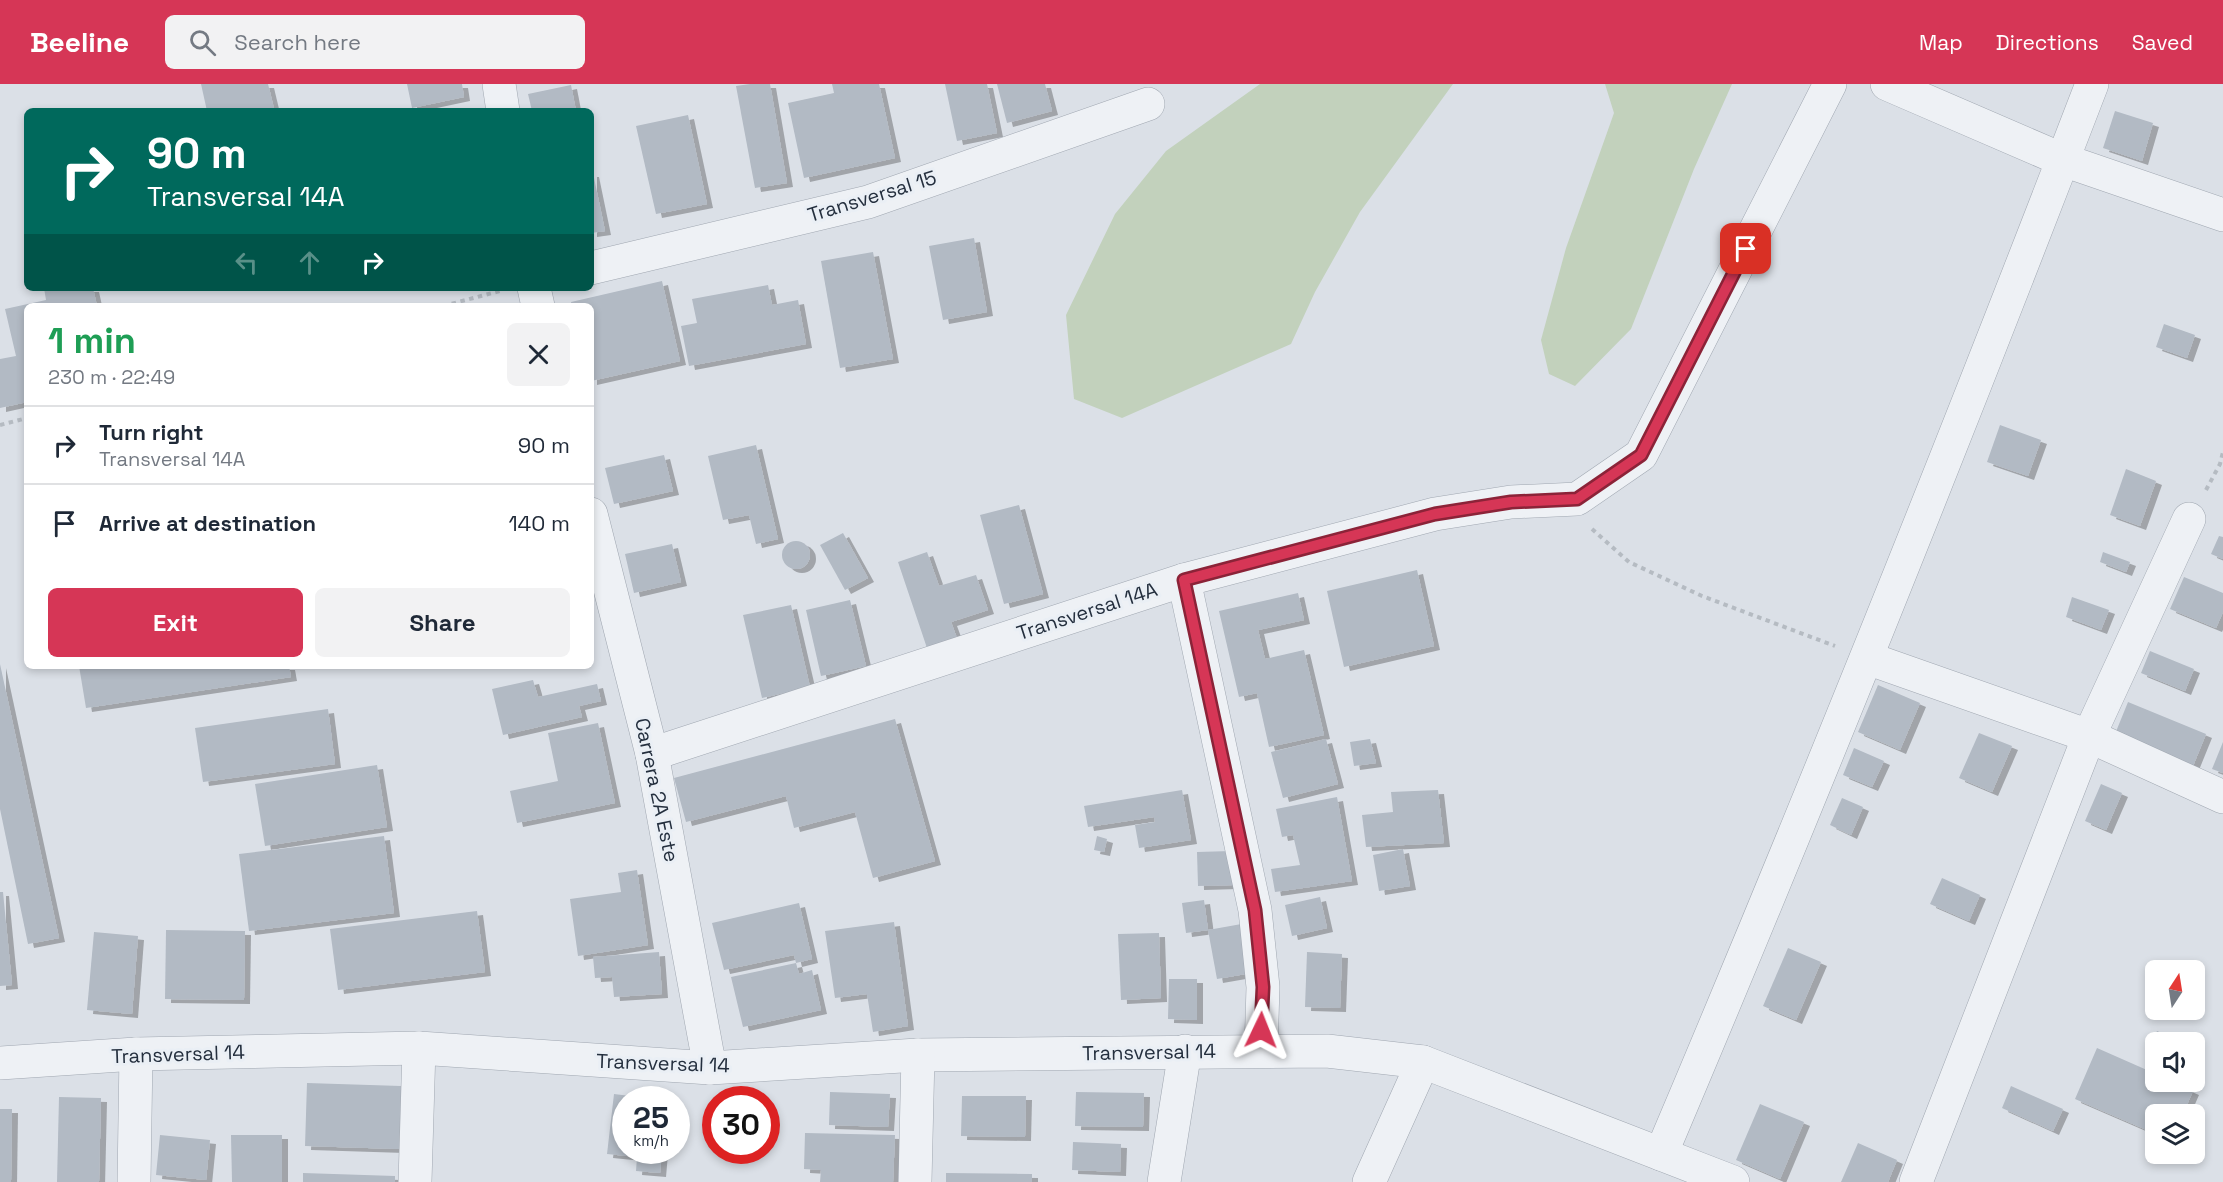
<!DOCTYPE html>
<meta charset="utf-8">
<style>
:root{--surface:#fff;--page:#f2f2f3;--text:#1f2937;--muted:#747a83;--line:#e0e1e3;--accent:#d63656}
body{margin:0;font-family:"Space Grotesk",sans-serif;background:var(--page);color:var(--text);height:100vh;display:flex;flex-direction:column;font-size:22px;white-space:nowrap}
*{box-sizing:border-box;margin:0}
p{font-size:20px;color:var(--muted)}
.icon{flex:none;width:33px;height:33px;fill:none;stroke:currentColor;stroke-width:2;stroke-linecap:round;stroke-linejoin:round}
.map{position:relative;flex:1;overflow:hidden}
.panel{position:absolute;left:24px;top:219px;width:570px;height:366px;display:flex;flex-direction:column;background:var(--surface);border-radius:9px;box-shadow:0 3px 9px #0003}
.panel>*{flex:none}
.banner{position:absolute;left:24px;top:24px;width:570px;height:183px;border-radius:9px;box-shadow:0 3px 9px #0003;background:#00695c;color:#fff;overflow:hidden}
.needle{width:39px;rotate:12deg}
.controls{position:absolute;left:2145px;top:876px;display:grid;gap:12px}
.controls a{display:grid;place-items:center;width:60px;height:60px;border-radius:9px;background:var(--surface);box-shadow:0 3px 9px #0003;font-size:30px}
.speed{position:absolute;left:612px;top:1002px;display:flex;gap:12px;font-size:30px;font-weight:700;text-align:center}
.speed>*{display:grid;place-content:center;width:78px;height:78px;border-radius:50%;background:var(--surface);box-shadow:0 3px 9px #0003;line-height:1}
.speed small{font-size:15px;font-weight:400}
.speed .limit{border:9px solid #d22;background:#fff;color:#111}
.pin{position:absolute;display:grid;place-items:center;width:51px;height:51px;color:#fff;margin:-26px;border-radius:12px;box-shadow:0 3px 9px #0006}
.me{position:absolute;width:66px;margin:-33px;rotate:2deg;stroke-linejoin:round;filter:drop-shadow(0 0 4px #0008)}
.turn{display:flex;align-items:center;gap:21px;height:126px;padding:0 24px;font-size:27px}
.turn .icon{width:78px;height:78px;stroke-width:2.5}
.turn b{display:block;font-size:42px;line-height:51px}
.lanes{display:flex;align-items:center;height:57px;padding:0 24px;background:#0003;justify-content:center;gap:30px;direction:ltr}
.lanes .off{opacity:.35}
.round{display:grid;place-items:center;flex:none;width:63px;height:63px;border-radius:9px;background:var(--page)}
.headline{display:flex;align-items:center;justify-content:space-between;height:102px;padding:0 24px}
h1{font-size:36px;font-weight:700;line-height:45px;color:#1e9e55}
.primary-button{display:flex;gap:12px;margin-top:auto;padding:12px 24px}
.primary-button a{flex:1;height:69px;border-radius:9px;background:var(--accent);color:#fff;font-size:24px;font-weight:700;line-height:69px;text-align:center}
.primary-button a+a{background:var(--page);color:var(--text)}
ul{padding:0;list-style:none}
li{display:flex;align-items:center;gap:18px;height:78px;padding:0 24px;border-top:2px solid var(--line)}
li div{flex:1}
li b{display:block;font-size:22px}
li em{font-style:normal}
header{display:flex;align-items:center;gap:36px;box-sizing:border-box;height:84px;padding:0 30px;background:var(--accent);color:#fff}
header strong{font-size:28px}
nav{display:flex;gap:33px;margin-inline-start:auto;font-size:21px}
.search{width:420px;height:54px;background:var(--page);display:flex;align-items:center;gap:15px;box-sizing:border-box;padding:0 21px;border-radius:9px;color:var(--muted);font-size:22px}
.map>svg:first-child{display:block}
.green{fill:#c2d1bc}
.building{fill:#b2bac4;filter:url(#shadow)}
.lines{fill:none;stroke-linecap:round;stroke-linejoin:round}
.street-casing{stroke:#a0a7b1;stroke-width:34}
.path{stroke:#b5bbc2;stroke-width:4;stroke-dasharray:4.5 4.5;stroke-linecap:butt}
.street{stroke:#eef1f5;stroke-width:33}
.route-casing{stroke:#8b2338;stroke-width:15}
.route{stroke:#d63656;stroke-width:10}
.labels{text-anchor:middle;dominant-baseline:central;stroke-width:6;stroke-linejoin:round;paint-order:stroke}
.street-label{font-size:20px;fill:#242f3e;stroke:#eaeff5}
</style>
<header>
<strong>Beeline</strong>
<div class="search"><svg class="icon" aria-label="search" viewBox="0 0 24 24"><circle cx="10" cy="10" r="6"/><path d="M15 15l6 6"/></svg>Search here</div>
<nav><a>Map</a><a>Directions</a><a>Saved</a></nav>
</header>
<div class="map">
<svg width="2223" height="1098" viewBox="0 0 2223 1098">
<defs>
<filter id="shadow"><feDropShadow dx="6" dy="4" stdDeviation="0" flood-color="#0004"/></filter>
</defs>
<rect width="100%" height="100%" fill="#dbe0e7"/>
<g class="green">
<polygon points="1260,0 1453,0 1360,128 1315,208 1291,260 1122,334 1074,315 1066,231 1115,130 1166,67"/>
<polygon points="1605,0 1732,0 1694,85 1631,245 1575,302 1549,290 1541,256 1566,164 1614,29"/>
</g>
<g class="building">
<polygon points="201,0 268,0 274,25 207,27"/>
<polygon points="407,0 462,0 464,13 412,24"/>
<polygon points="750,0 770,0 787,99 755,104 736,2"/>
<polygon points="832,0 879,0 895,74 804,94 788,19 834,9"/>
<polygon points="945,0 987,0 997,49 957,57"/>
<polygon points="997,0 1045,0 1052,27 1007,39"/>
<polygon points="571,1 576,27 532,27 528,10"/>
<polygon points="2115,27 2153,39 2142,77 2103,64"/>
<polygon points="688,31 707,120 656,130 636,42"/>
<polygon points="591,89 593,89 605,147 591,149"/>
<polygon points="974,154 987,228 943,236 929,162"/>
<polygon points="873,168 893,275 840,284 821,177"/>
<polygon points="662,197 680,277 591,297 591,222 572,222 571,218"/>
<polygon points="768,201 772,221 798,216 806,260 689,282 681,242 697,239 692,215"/>
<polygon points="44,204 93,204 97,222 27,222 27,318 0,324 0,275 16,272 5,225 46,216"/>
<polygon points="2164,240 2195,251 2187,274 2156,263"/>
<polygon points="2000,341 2041,356 2028,392 1987,378"/>
<polygon points="756,361 778,455 756,460 749,431 723,436 708,372"/>
<polygon points="664,371 673,407 614,420 605,384"/>
<polygon points="2126,385 2156,397 2140,442 2110,431"/>
<polygon points="1019,421 1043,510 1004,520 980,431"/>
<polygon points="843,449 868,494 845,506 820,461"/>
<polygon points="2219,452 2223,453 2223,475 2211,470"/>
<circle cx="796" cy="471" r="14"/>
<polygon points="672,460 681,498 634,509 625,470"/>
<polygon points="927,468 939,502 976,491 988,526 951,538 958,557 928,567 898,478"/>
<polygon points="2103,468 2130,478 2126,488 2100,478"/>
<polygon points="1417,486 1434,562 1344,583 1327,507"/>
<polygon points="2184,493 2223,509 2223,528 2216,544 2170,525"/>
<polygon points="1298,509 1304,536 1258,546 1265,575 1304,566 1324,651 1269,663 1257,609 1239,613 1219,527"/>
<polygon points="2072,513 2109,526 2101,546 2066,533"/>
<polygon points="850,516 866,582 821,592 806,526"/>
<polygon points="791,521 810,603 762,614 743,531"/>
<polygon points="2150,567 2194,585 2185,607 2141,589"/>
<polygon points="0,580 59,854 28,860 0,725"/>
<polygon points="79,582 289,582 291,593 86,624"/>
<polygon points="533,596 538,613 597,600 601,617 579,622 582,633 503,651 492,605"/>
<polygon points="1878,601 1920,619 1900,666 1858,648"/>
<polygon points="2128,618 2206,650 2193,682 2115,650"/>
<polygon points="328,625 335,680 203,698 195,644"/>
<polygon points="895,635 935,777 873,794 855,728 794,744 786,712 686,738 674,694"/>
<polygon points="598,639 615,719 517,739 510,707 558,697 548,649"/>
<polygon points="1979,649 2012,662 1992,708 1959,694"/>
<polygon points="1326,655 1338,700 1283,714 1271,668"/>
<polygon points="1370,655 1376,679 1354,682 1350,658"/>
<polygon points="2223,658 2223,689 2212,685"/>
<polygon points="1854,664 1884,677 1872,703 1843,691"/>
<polygon points="377,681 387,743 265,762 255,700"/>
<polygon points="2101,700 2122,709 2106,746 2085,737"/>
<polygon points="1182,706 1191,756 1139,764 1135,741 1155,738 1154,733 1088,743 1084,722"/>
<polygon points="1438,706 1444,759 1366,763 1362,731 1393,728 1391,708"/>
<polygon points="1337,713 1352,797 1275,808 1271,785 1300,781 1293,751 1282,753 1276,725"/>
<polygon points="1842,714 1863,723 1851,751 1830,741"/>
<polygon points="384,752 394,829 249,847 239,770"/>
<polygon points="1097,752 1107,755 1104,768 1094,766"/>
<polygon points="1403,765 1410,802 1379,807 1373,771"/>
<polygon points="1232,767 1233,801 1198,802 1197,768"/>
<polygon points="637,786 648,861 578,872 570,815 621,808 618,789"/>
<polygon points="1942,794 1980,811 1969,837 1930,820"/>
<polygon points="0,808 3,808 12,901 0,902"/>
<polygon points="1320,813 1327,844 1292,852 1285,821"/>
<polygon points="1204,816 1208,846 1186,849 1182,819"/>
<polygon points="799,819 812,875 796,879 794,871 724,886 712,839"/>
<polygon points="477,827 485,888 338,906 330,845"/>
<polygon points="894,838 908,942 873,948 867,910 835,914 825,847"/>
<polygon points="1247,839 1257,888 1217,895 1208,846"/>
<polygon points="166,846 245,847 244,916 165,915"/>
<polygon points="94,848 138,852 132,930 87,926"/>
<polygon points="1159,849 1161,914 1121,916 1118,850"/>
<polygon points="1788,864 1821,878 1796,936 1763,922"/>
<polygon points="659,868 662,910 614,913 612,893 595,894 593,873"/>
<polygon points="1307,868 1342,870 1340,924 1305,923"/>
<polygon points="796,879 799,890 812,886 821,926 743,943 731,893"/>
<polygon points="1169,895 1197,895 1197,936 1168,935"/>
<polygon points="2157,947 2178,956 2177,958 2156,958 2156,980 2145,976"/>
<polygon points="2097,964 2156,990 2156,998 2172,998 2193,1007 2183,1030 2156,1030 2156,1050 2075,1015"/>
<polygon points="307,999 401,1002 399,1065 305,1062"/>
<polygon points="2011,1002 2063,1025 2053,1047 2002,1024"/>
<polygon points="830,1008 890,1010 888,1043 829,1041"/>
<polygon points="1076,1008 1144,1009 1143,1043 1075,1042"/>
<polygon points="614,1010 646,1014 626,1016 626,1066 662,1066 660,1089 636,1087 637,1073 607,1070"/>
<polygon points="962,1012 1026,1012 1025,1053 961,1052"/>
<polygon points="59,1013 101,1014 99,1098 57,1098"/>
<polygon points="1760,1020 1804,1038 1780,1095 1736,1076"/>
<polygon points="0,1025 12,1025 11,1098 0,1098"/>
<polygon points="805,1049 895,1051 893,1098 820,1098 821,1086 804,1085"/>
<polygon points="160,1051 210,1056 206,1096 156,1091"/>
<polygon points="231,1051 282,1051 282,1098 232,1098"/>
<polygon points="1073,1058 1121,1060 1120,1088 1072,1086"/>
<polygon points="1858,1059 1897,1076 1888,1098 1841,1098"/>
<polygon points="303,1089 395,1092 395,1098 303,1098"/>
<polygon points="946,1089 1032,1090 1032,1098 946,1098"/>
</g>
<g class="lines">
<defs>
<g id="street">
<polyline points="499,0 503,27"/>
<polyline points="1887,0 2063,76 2223,131"/>
<polyline points="591,184 868,118 1148,20"/>
<polyline points="534,204 538,222"/>
<polyline points="591,430 652,670 710,984"/>
<polyline points="1184,496 1255,826 1263,903 1261,967"/>
<polyline points="1867,574 2089,652 2223,713"/>
<polyline points="652,670 1184,496 1435,430 1511,418 1577,415 1641,371 1830,0"/>
<polyline points="0,979 136,970 419,964 710,984 918,971 1327,967 1423,978 1733,1098"/>
<path d="M1661,1070C1811,716 1954,359 2092,0"/>
<polyline points="134,1098 136,970"/>
<polyline points="415,1098 419,964"/>
<polyline points="915,1098 918,971"/>
<polyline points="1164,1098 1185,967"/>
<polyline points="1369,1098 1423,978"/>
<polyline points="1916,1098 2089,652 2189,435"/>
</g>
</defs>
<use href="#street" class="street-casing"/>
<g class="path">
<polyline points="443,222 500,207"/>
<polyline points="0,341 27,334"/>
<polyline points="2206,406 2220,380 2223,368"/>
<polyline points="1592,445 1629,478 1702,512 1835,562"/>
</g>
<use href="#street" class="street"/>
</g>
<g class="lines">
<defs>
<polyline id="route" points="1261,946 1263,903 1255,826 1184,496 1435,430 1511,418 1577,415 1641,371 1746,165"/>
</defs>
<use href="#route" class="route-casing"/>
<use href="#route" class="route"/>
</g>
<g class="labels">
<g class="street-label">
<text transform="translate(872 112) rotate(-17)">Transversal 15</text>
<text transform="translate(1087 527) rotate(-18)">Transversal 14A</text>
<text transform="translate(657 706) rotate(78)">Carrera 2A Este</text>
<text transform="translate(1149 968) rotate(-1)">Transversal 14</text>
<text transform="translate(178 970) rotate(-2)">Transversal 14</text>
<text transform="translate(663 979) rotate(2)">Transversal 14</text>
</g>
</g>
</svg>
<div class="controls">
<a><svg class="needle" viewBox="-14 -14 28 28"><path d="M0-13l5 13h-10z" fill="#e53935"/><path d="M0 13l5-13h-10z" fill="#747a83"/></svg></a>
<a><svg class="icon" aria-label="sound" viewBox="0 0 24 24"><path d="M4 9h4l5-4v14l-5-4H4zM17 9q2 3 0 6"/></svg></a>
<a><svg class="icon" aria-label="layers" viewBox="0 0 24 24"><path d="M12 4l9 5-9 5-9-5zM3 14l9 5 9-5"/></svg></a>
</div>
<div class="speed"><div>25<small>km/h</small></div><div class="limit">30</div></div>
<div class="pin" style="left:1746px;top:165px;background:#d93025"><svg class="icon" aria-label="arrive" viewBox="0 0 24 24"><path d="M6 21V4h12l-3 4 3 4H6"/></svg></div>
<svg class="me" style="left:1261px;top:946px" viewBox="-20 -20 40 40"><path d="M0-17L14 15 0 8-14 15z" fill="#d63656" stroke="#fff" stroke-width="4"/></svg>
<div class="banner">
<div class="turn"><svg class="icon" aria-label="right" viewBox="0 0 24 24"><path d="M7 20v-9h11M14 6l5 5-5 5"/></svg><div><b>90 m</b>Transversal 14A</div></div>
<div class="lanes"><svg class="icon off" aria-label="left" viewBox="0 0 24 24"><path d="M17 20v-9H6M10 6l-5 5 5 5"/></svg><svg class="icon off" aria-label="ahead" viewBox="0 0 24 24"><path d="M12 20V5M6 11l6-6 6 6"/></svg><svg class="icon" aria-label="right" viewBox="0 0 24 24"><path d="M7 20v-9h11M14 6l5 5-5 5"/></svg></div>
</div>
<section class="panel">
<div class="headline"><div><h1>1 min</h1><p>230 m · 22:49</p></div><a class="round"><svg class="icon" aria-label="close" viewBox="0 0 24 24"><path d="M6 6l12 12M18 6L6 18"/></svg></a></div>
<ul>
<li><svg class="icon" aria-label="right" viewBox="0 0 24 24"><path d="M7 20v-9h11M14 6l5 5-5 5"/></svg><div><b>Turn right</b><p>Transversal 14A</p></div><em>90 m</em></li>
<li><svg class="icon" aria-label="arrive" viewBox="0 0 24 24"><path d="M6 21V4h12l-3 4 3 4H6"/></svg><div><b>Arrive at destination</b></div><em>140 m</em></li>
</ul>
<div class="primary-button"><a>Exit</a><a>Share</a></div>
</section>
</div>
